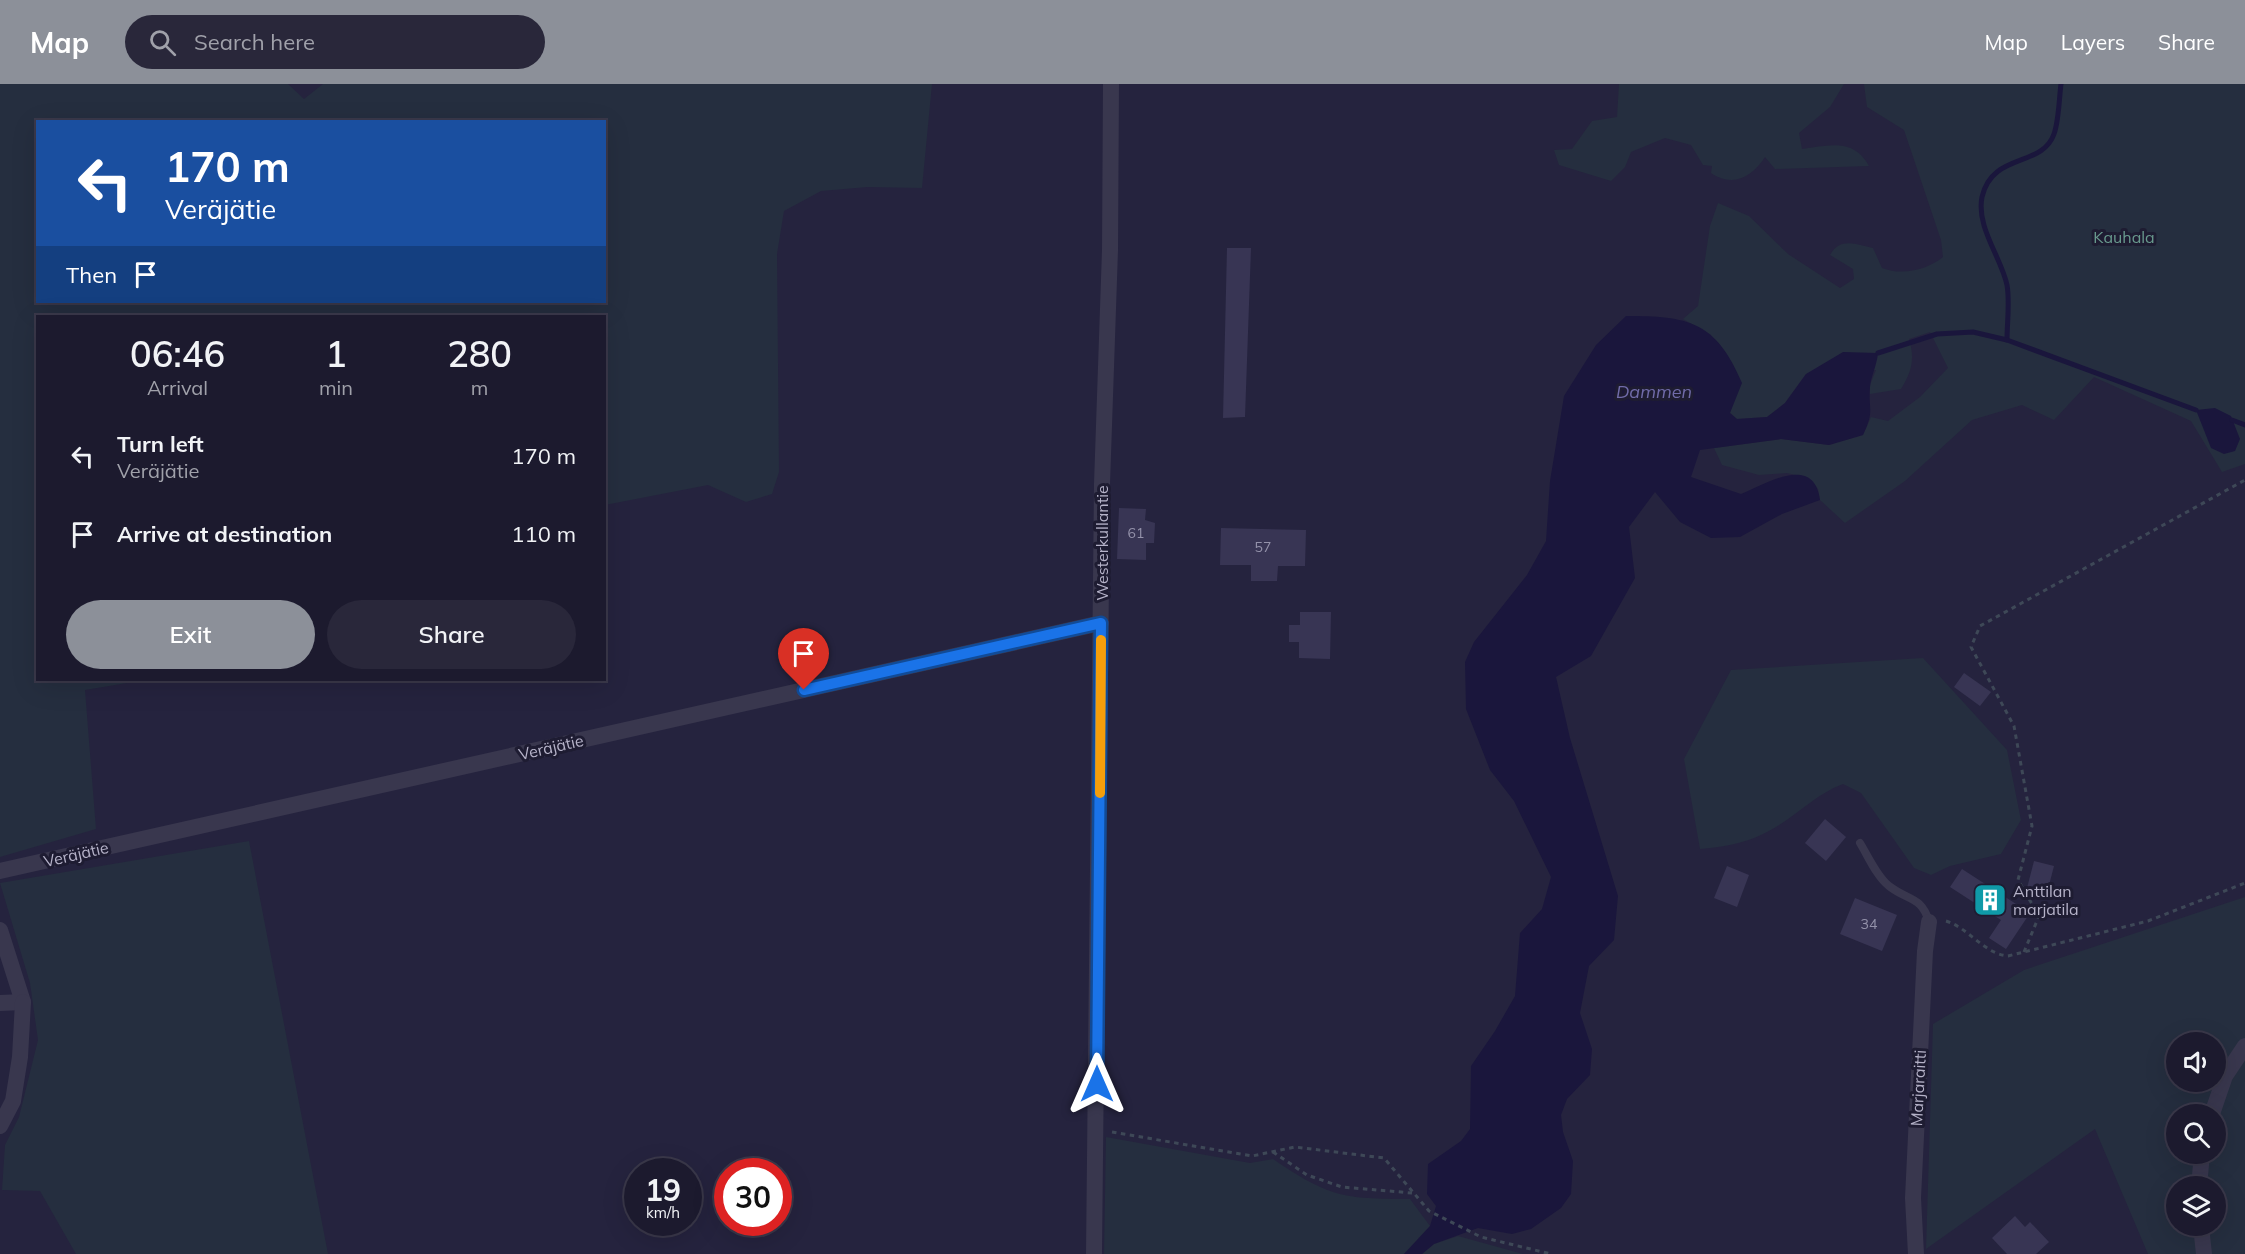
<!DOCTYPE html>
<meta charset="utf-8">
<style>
:root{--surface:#1c1a2e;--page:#29273a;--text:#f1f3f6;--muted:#a0a1aa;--line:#3a384a;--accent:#8c9099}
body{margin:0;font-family:Mulish,sans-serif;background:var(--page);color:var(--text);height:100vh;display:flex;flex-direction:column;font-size:22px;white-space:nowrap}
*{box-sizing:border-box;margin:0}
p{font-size:20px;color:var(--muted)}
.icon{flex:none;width:33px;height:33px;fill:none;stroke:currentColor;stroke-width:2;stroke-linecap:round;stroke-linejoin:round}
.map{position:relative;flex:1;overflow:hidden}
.panel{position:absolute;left:36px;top:231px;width:570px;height:366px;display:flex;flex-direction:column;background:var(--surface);border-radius:0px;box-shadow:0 6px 24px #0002,0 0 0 2px var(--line)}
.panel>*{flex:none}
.hud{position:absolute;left:36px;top:36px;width:570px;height:183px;border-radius:0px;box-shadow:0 6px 24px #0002,0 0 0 2px var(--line);background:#1a4fa0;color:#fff;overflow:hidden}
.fabs{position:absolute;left:2166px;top:948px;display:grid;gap:12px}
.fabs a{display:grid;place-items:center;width:60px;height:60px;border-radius:50%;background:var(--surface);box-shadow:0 6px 24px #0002,0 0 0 2px var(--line);font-size:30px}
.speed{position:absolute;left:624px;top:1074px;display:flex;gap:12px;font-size:30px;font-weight:700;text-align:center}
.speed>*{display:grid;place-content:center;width:78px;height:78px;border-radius:50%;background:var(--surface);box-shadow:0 6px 24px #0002,0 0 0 2px var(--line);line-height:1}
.speed small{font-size:15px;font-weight:400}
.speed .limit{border:9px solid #d22;background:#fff;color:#111}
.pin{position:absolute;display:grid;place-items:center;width:51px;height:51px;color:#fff;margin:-62px -26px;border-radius:50% 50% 50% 0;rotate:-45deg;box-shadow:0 0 6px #0007}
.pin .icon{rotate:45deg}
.me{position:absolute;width:66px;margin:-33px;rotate:0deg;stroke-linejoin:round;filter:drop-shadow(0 0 4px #0008)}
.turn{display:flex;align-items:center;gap:21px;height:126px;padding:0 30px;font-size:27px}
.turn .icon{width:78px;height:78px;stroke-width:2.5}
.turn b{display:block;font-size:42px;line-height:51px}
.then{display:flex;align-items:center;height:57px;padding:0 30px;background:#0003;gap:12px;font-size:22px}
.eta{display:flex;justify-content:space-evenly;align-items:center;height:102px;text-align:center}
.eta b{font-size:36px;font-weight:600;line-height:42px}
.cta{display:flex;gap:12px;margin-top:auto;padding:12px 30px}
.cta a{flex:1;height:69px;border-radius:36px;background:var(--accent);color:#fff;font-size:24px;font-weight:600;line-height:69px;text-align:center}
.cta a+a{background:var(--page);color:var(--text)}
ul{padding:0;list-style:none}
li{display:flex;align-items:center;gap:18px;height:78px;padding:0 30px}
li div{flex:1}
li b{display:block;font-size:22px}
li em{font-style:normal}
header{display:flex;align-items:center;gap:36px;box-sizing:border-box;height:84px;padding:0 30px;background:var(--accent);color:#fff}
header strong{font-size:28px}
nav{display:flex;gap:33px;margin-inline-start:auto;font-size:21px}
.search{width:420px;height:54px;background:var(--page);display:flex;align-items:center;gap:15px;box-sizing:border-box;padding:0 21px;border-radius:33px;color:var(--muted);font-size:22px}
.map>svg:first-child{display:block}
.green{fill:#252e3f;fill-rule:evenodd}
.water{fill:#1a163c}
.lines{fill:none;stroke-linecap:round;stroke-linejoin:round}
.stream{stroke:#1a163c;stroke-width:5}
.building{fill:#383554}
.path{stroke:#3e4857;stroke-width:3;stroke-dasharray:4.5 4.5;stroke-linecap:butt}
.service{stroke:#39374e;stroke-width:8}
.minor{stroke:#39374e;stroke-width:16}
.route-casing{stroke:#114b97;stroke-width:15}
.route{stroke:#1a73e8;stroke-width:10}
.slow{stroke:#f59e0b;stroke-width:10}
.labels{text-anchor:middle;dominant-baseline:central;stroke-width:6;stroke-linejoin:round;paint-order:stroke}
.number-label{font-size:14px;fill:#9492aa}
.park-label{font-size:16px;fill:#699a8e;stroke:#1e1c32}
.street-label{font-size:16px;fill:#b6b3c9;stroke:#1e1c32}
.poi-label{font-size:16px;fill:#b6b3c9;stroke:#1e1c32;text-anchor:start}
.water-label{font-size:18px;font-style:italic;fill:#706ba9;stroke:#1e1c32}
</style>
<header>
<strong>Map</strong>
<div class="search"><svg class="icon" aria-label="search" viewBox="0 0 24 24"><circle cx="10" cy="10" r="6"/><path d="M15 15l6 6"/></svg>Search here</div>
<nav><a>Map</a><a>Layers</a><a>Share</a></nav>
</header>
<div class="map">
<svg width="2245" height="1170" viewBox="0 0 2245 1170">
<rect width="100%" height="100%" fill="#25233e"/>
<g class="green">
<path d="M0,0H288L304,15L323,0H932L922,104L867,103L821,107L784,127L777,170L779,388L772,410L746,418L708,401L605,421L604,232H38V596H145L85,606L96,745L0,773ZM38,38H604V218H38Z"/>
<path d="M1619,0H1844L1830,23L1799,49L1802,65C1828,62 1853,53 1869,82L1775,85L1765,73C1752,93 1733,104 1711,89L1712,82L1703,81L1691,61L1665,54L1631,68L1625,83L1611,97L1559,81L1554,66L1572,65L1592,37L1617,33Z"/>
<path d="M1864,0H2245V380L2222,388L2191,337L2094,293L2054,336L2022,321L1972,336L1905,397L1845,439L1820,416L1818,405L1809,394L1787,389L1759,391L1722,381L1714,364L1781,355L1829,361L1863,351L1871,333L1888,337L1920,313L1948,284L1930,248L1909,255C1915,275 1912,287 1901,305L1870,310V301L1876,286L1806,290L1785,319L1767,333L1737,335L1730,329L1732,322L1711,251L1683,235L1698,222L1710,142L1718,119L1749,132L1788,170L1840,204L1854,195L1853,185L1830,171C1840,153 1856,160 1873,164L1882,184C1902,192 1927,186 1943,173L1941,156L1904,46L1867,23Z"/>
<path d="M1923,574L2007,666L2021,736L2001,770L1950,782L1931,791L1914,784L1861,709L1843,700C1813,711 1792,737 1763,750C1743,760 1722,763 1700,765L1684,675L1731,586Z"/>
<polygon points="249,757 328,1170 76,1170 40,1107 2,1106 5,1061 19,1033 38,956 30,899 0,799"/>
<path d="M2245,813V1170H2148L2095,1045L1926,1165L1933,940L2024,886ZM2176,958H2216V998H2176ZM2176,1030H2216V1070H2176ZM2176,1102H2216V1142H2176Z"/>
<path d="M1106,1053L1250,1079L1273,1075C1329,1113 1343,1115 1410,1115L1430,1142L1404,1170H1104Z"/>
<polygon points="1458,1152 1523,1170 1422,1170 1434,1160"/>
</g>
<g class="water">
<path d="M1626,232C1688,232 1716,237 1742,299L1730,329L1737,335L1767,333L1785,319L1806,290L1843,268L1878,269C1877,281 1871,292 1870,303C1868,326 1875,326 1863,351L1829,361L1781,355L1700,366L1691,393L1741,410C1766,400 1814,369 1820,416L1782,430L1740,453L1711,454L1680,438L1655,408L1629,443L1635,494L1591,572L1556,593L1570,654L1618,812L1614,856L1589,882L1580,929L1592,965L1590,991L1567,1015L1561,1031L1563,1048L1573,1077L1571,1110L1561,1124L1531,1145L1512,1150L1478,1144L1434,1160L1422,1170H1404L1430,1142L1436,1122L1427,1110L1428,1080L1461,1057L1470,1045L1471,982L1495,947L1515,912L1520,849L1542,825L1551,793L1514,717L1490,686L1466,625L1465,578L1474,558L1527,491L1546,457L1550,397L1564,312L1596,261Z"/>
<polygon points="2215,324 2231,332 2240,355 2235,367 2224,370 2211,364 2196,326"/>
</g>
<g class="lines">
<g class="stream">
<path d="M2007,256C2007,239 2010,218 2007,201C2001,173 1976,143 1982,113C1992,68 2042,84 2054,50C2059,36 2059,15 2061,0"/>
<polyline points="1878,269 1937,250 1973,248 2007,256 2196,326"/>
<polyline points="2232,336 2245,341"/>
</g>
</g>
<g class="building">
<polygon points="1227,164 1251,164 1245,333 1223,334"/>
<polygon points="1119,424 1146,425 1145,436 1155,439 1154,459 1146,459 1146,476 1117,475"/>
<polygon points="1221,444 1306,446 1305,482 1278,482 1277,497 1251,497 1251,481 1220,481"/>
<polygon points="1300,528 1331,528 1330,575 1299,574 1299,558 1289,558 1289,541 1300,541"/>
<polygon points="1964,589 1991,608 1980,622 1954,603"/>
<polygon points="1825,735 1846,753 1826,777 1805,759"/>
<polygon points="2034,777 2054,782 2047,809 2027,804"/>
<polygon points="1727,782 1749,791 1737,823 1714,814"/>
<polygon points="1962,785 2030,829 2006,865 1989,854 2001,836 1950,803"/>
<polygon points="1855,814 1897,831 1882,867 1840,850"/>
<polygon points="2015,1132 2025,1143 2030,1138 2049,1158 2036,1170 2007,1170 1992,1154"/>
</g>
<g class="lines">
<g class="path">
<path d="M1946,837C1969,844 1984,870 2008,872L2148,837L2245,799"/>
<polyline points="2024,868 2039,832 2018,796 2032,742 2014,642 1971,563 1980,542 2245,396"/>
<polyline points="1112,1048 1252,1072 1295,1063 1384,1074 1429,1127 1481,1153 1551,1170"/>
<polyline points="1273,1068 1307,1091 1342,1103 1412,1109"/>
</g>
<path class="service" d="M1860,759C1868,772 1877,793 1889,802C1908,817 1922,812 1929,838"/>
<g class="minor">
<polyline points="0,787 1101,539"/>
<polyline points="0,846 23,918 0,919"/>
<polyline points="2212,1030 2225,992 2245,962"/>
<polyline points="0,1042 13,1017 20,973 23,918"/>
<polyline points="2199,1102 2202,1070"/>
<polyline points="2201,1142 2204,1170"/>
<polyline points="1094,1170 1102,400 1110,166 1111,0"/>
<polyline points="1916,1170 1913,1114 1925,867 1929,838"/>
</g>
</g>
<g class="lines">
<defs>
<polyline id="route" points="804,606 1101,539 1097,1000"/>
</defs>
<use href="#route" class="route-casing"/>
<use href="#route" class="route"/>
<polyline class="slow" points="1100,709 1101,556"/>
</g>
<defs>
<symbol id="building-square" viewBox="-11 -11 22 22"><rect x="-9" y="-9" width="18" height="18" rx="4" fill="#0f9aa8" stroke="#1e1c32"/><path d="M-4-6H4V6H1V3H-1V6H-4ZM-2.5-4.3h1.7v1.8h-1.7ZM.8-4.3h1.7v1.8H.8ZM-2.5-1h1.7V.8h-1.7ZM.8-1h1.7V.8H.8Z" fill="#fff"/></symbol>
</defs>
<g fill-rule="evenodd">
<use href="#building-square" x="1971" y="797" width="38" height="38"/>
</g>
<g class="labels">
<g class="number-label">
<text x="1136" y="449">61</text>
<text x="1263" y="463">57</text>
<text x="1869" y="840">34</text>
</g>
<g class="park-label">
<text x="2124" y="153">Kauhala</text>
</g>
<g class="street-label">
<text transform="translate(1102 459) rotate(-90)">Westerkullantie</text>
<text transform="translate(551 663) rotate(-13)">Veräjätie</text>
<text transform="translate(76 770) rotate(-13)">Veräjätie</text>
<text transform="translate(1918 1004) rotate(-87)">Marjaraitti</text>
</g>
<g class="poi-label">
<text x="2013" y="807">Anttilan<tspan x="2013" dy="18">marjatila</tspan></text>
</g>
<g class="water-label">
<text x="1654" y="307">Dammen</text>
</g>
</g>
</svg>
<div class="fabs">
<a><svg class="icon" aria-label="sound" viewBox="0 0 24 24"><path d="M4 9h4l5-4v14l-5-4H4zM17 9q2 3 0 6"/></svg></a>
<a><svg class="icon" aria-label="search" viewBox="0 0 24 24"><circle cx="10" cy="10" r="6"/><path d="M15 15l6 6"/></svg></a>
<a><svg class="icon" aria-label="layers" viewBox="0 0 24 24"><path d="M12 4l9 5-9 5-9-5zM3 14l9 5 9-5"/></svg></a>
</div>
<div class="speed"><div>19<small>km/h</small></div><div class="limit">30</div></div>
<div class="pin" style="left:804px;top:606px;background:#d93025"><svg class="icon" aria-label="arrive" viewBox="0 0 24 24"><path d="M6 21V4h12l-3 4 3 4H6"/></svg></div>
<svg class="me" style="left:1097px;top:1000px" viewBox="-20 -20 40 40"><path d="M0-17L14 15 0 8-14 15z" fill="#1a73e8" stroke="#fff" stroke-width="4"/></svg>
<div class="hud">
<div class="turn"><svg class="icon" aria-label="left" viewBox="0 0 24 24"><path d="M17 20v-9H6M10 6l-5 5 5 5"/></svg><div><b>170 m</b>Veräjätie</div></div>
<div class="then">Then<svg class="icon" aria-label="arrive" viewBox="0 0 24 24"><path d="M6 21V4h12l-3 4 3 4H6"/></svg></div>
</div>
<section class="panel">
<div class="eta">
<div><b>06:46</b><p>Arrival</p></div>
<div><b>1</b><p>min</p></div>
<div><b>280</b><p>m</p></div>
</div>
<ul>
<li><svg class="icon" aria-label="left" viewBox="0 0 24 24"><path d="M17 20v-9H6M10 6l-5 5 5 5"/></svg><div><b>Turn left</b><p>Veräjätie</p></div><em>170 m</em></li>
<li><svg class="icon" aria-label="arrive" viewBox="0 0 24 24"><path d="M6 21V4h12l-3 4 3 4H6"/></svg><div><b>Arrive at destination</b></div><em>110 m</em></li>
</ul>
<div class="cta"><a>Exit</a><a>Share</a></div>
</section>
</div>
